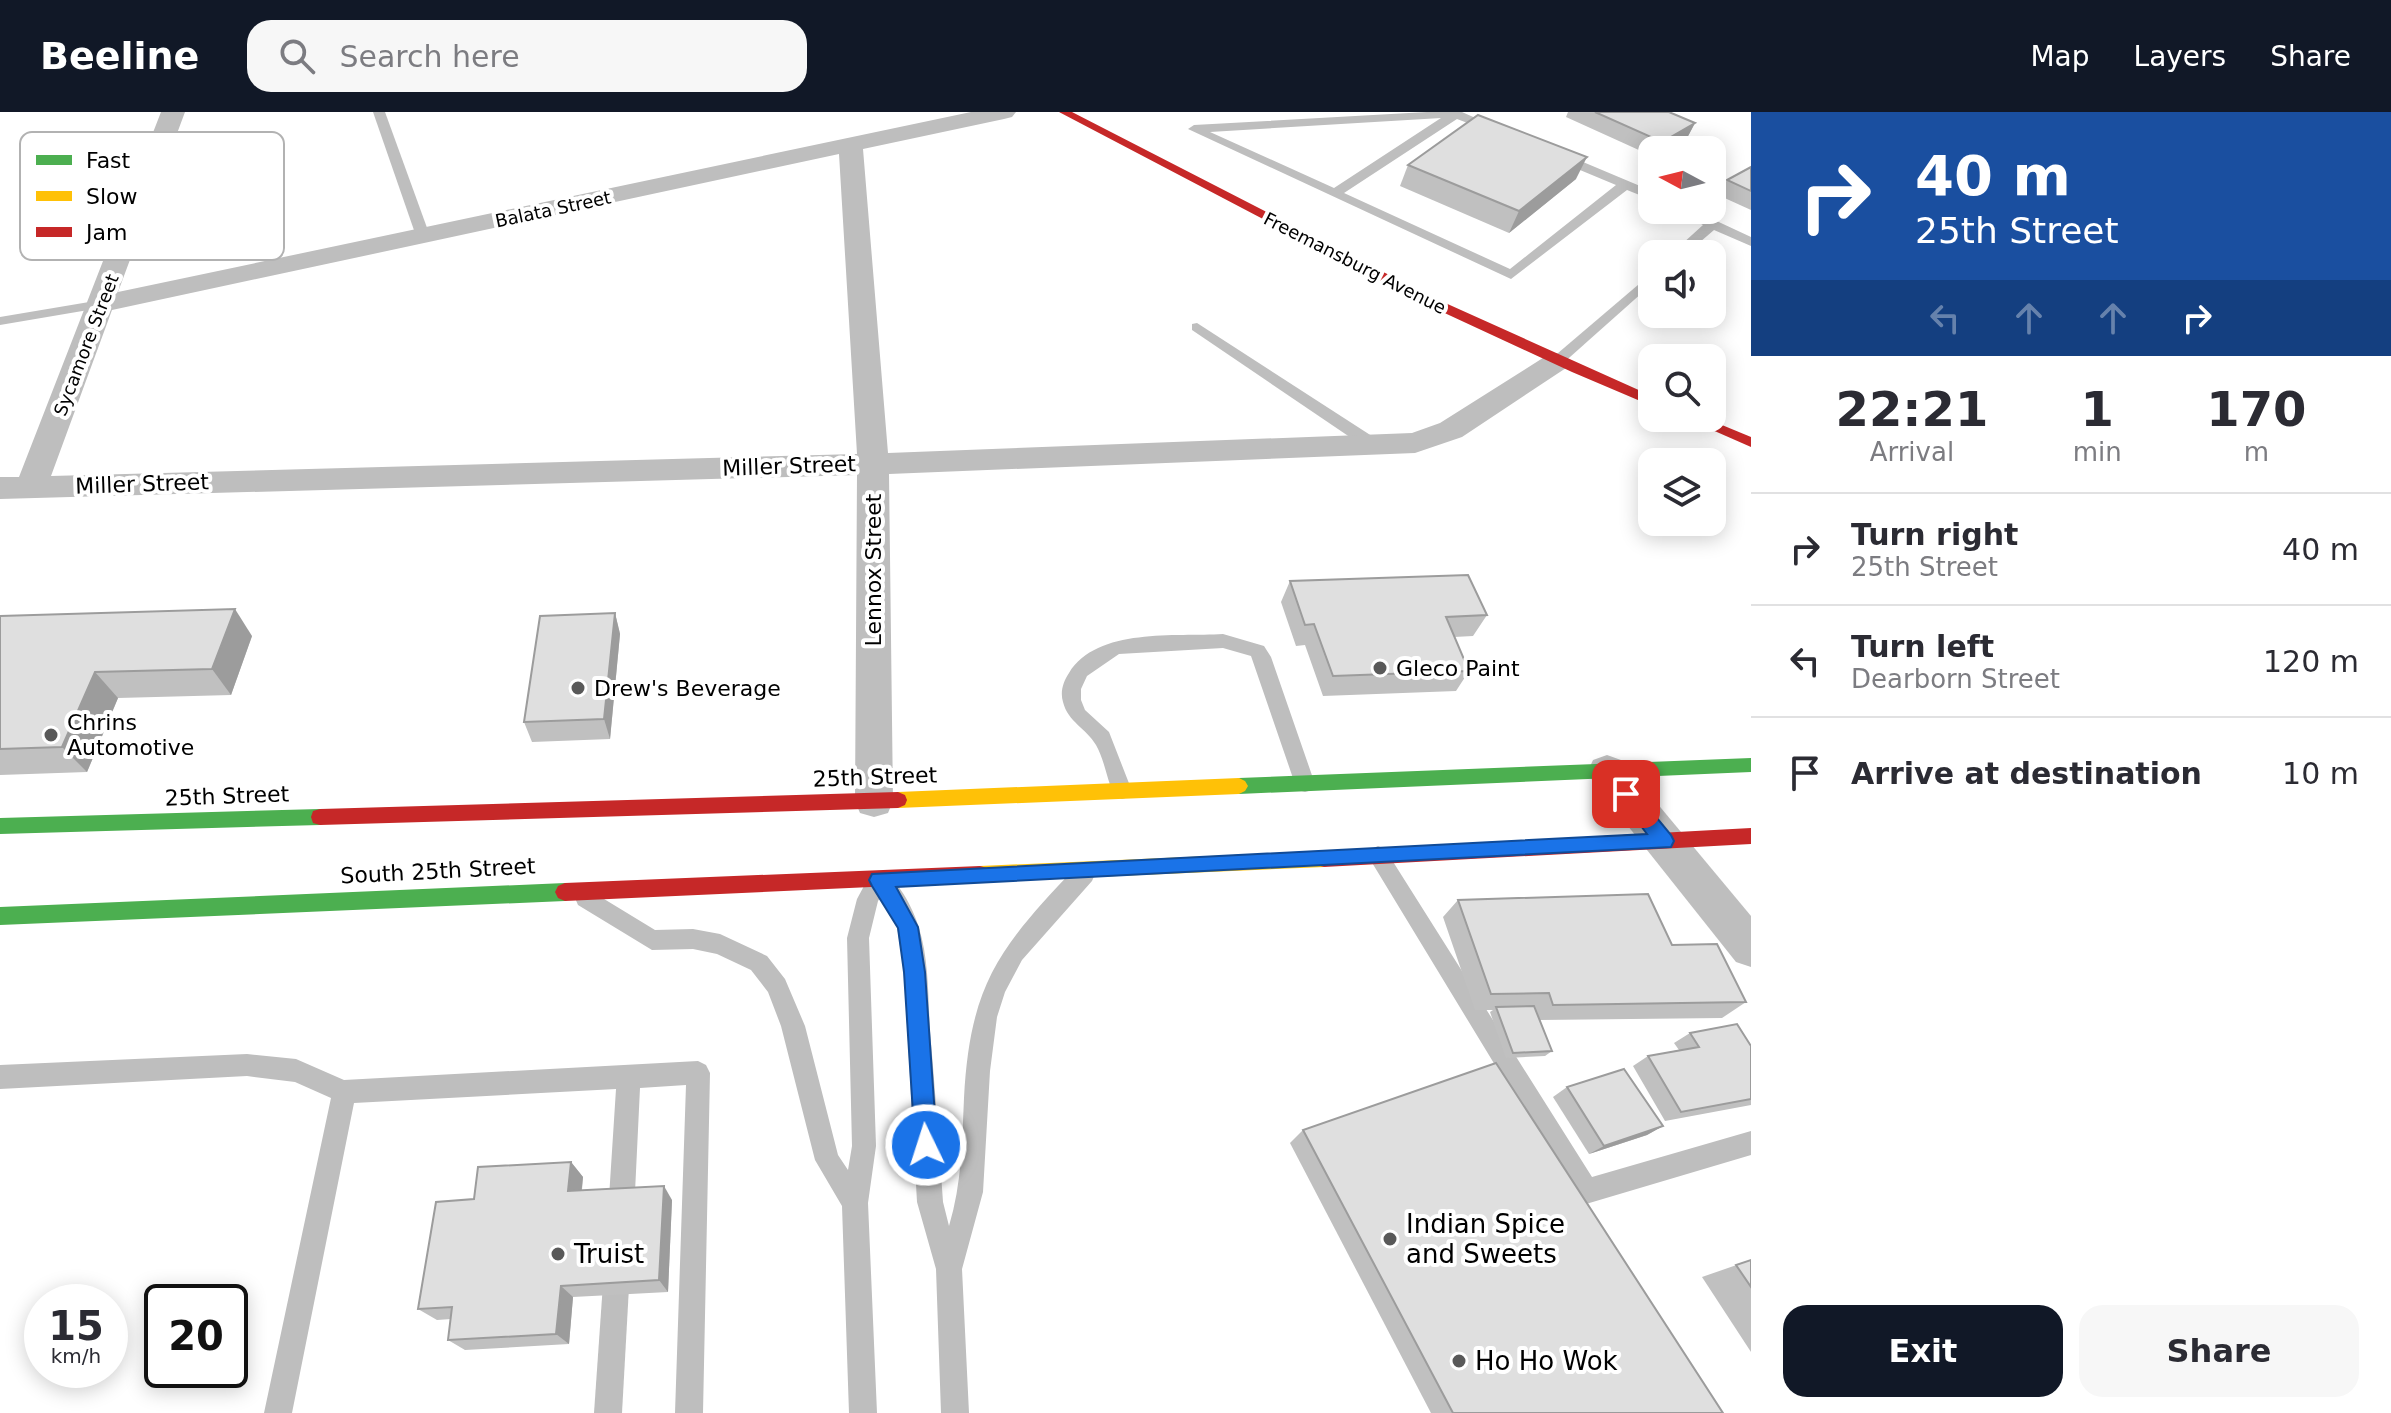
<!DOCTYPE html>
<style>
:root{--surface:#fff;--page:#f7f7f7;--text:#2b2b33;--muted:#7c7c81;--line:#e1e1e2;--accent:#111827}
body{margin:0;font-family:"DejaVu Sans",sans-serif;background:var(--page);color:var(--text);height:100vh;display:flex;flex-direction:column;font-size:30px;white-space:nowrap}
*{box-sizing:border-box;margin:0}
p{font-size:26px;color:var(--muted)}
.icon{flex:none;width:44px;height:44px;fill:none;stroke:currentColor;stroke-width:2;stroke-linecap:round;stroke-linejoin:round}
.map{position:relative;flex:1;overflow:hidden}
.side{display:flex;flex-direction:column;background:var(--surface);width:640px}
.side>*{flex:none}
.guide{background:#1a4fa0;color:#fff;overflow:hidden}
.needle{width:52px;rotate:277deg}
.buttons{position:absolute;left:1638px;top:24px;display:grid;gap:16px}
.buttons a{display:grid;place-items:center;width:88px;height:88px;border-radius:16px;background:var(--surface);box-shadow:0 4px 20px #0003;font-size:40px}
.speed{position:absolute;left:24px;top:1172px;display:flex;gap:16px;font-size:40px;font-weight:700;text-align:center}
.speed>*{display:grid;place-content:center;width:104px;height:104px;border-radius:50%;background:var(--surface);box-shadow:0 4px 20px #0003;line-height:1}
.speed small{font-size:20px;font-weight:400}
.speed .limit{border:4px solid #111;border-radius:12px;background:#fff;color:#111}
.pin{position:absolute;display:grid;place-items:center;width:68px;height:68px;color:#fff;margin:-34px;border-radius:16px;box-shadow:0 4px 12px #0006}
.me{position:absolute;width:88px;margin:-44px;rotate:356deg;stroke-linejoin:round;filter:drop-shadow(0 0 6px #0008)}
.turn{display:flex;align-items:center;gap:28px;height:168px;padding:0 32px;font-size:36px}
.turn .icon{width:104px;height:104px;stroke-width:2.5}
.turn b{display:block;font-size:56px;line-height:68px}
.lanes{display:flex;align-items:center;height:76px;padding:0 32px;background:#0003;justify-content:center;gap:40px;direction:ltr}
.lanes .off{opacity:.35}
.eta{display:flex;justify-content:space-evenly;align-items:center;height:136px;text-align:center}
.eta b{font-size:48px;font-weight:800;line-height:56px}
.cta{display:flex;gap:16px;margin-top:auto;padding:16px 32px}
.cta a{flex:1;height:92px;border-radius:24px;background:var(--accent);color:#fff;font-size:32px;font-weight:800;line-height:92px;text-align:center}
.cta a+a{background:var(--page);color:var(--text)}
ul{padding:0;list-style:none}
li{display:flex;align-items:center;gap:24px;height:112px;padding:0 32px;border-top:2px solid var(--line)}
li div{flex:1}
li b{display:block;font-size:30px}
li em{font-style:normal}
header{display:flex;align-items:center;gap:48px;box-sizing:border-box;height:112px;padding:0 40px;background:var(--accent);color:#fff}
header strong{font-size:38px}
nav{display:flex;gap:44px;margin-inline-start:auto;font-size:28px}
.search{width:560px;height:72px;background:var(--page);display:flex;align-items:center;gap:20px;box-sizing:border-box;padding:0 28px;border-radius:24px;color:var(--muted);font-size:30px}
main{display:flex;flex:1;min-height:0}
.map>svg:first-child{display:block}
.lines{fill:none;stroke-linecap:round;stroke-linejoin:round}
.lane{fill:#bebebe;fill-rule:evenodd}
.street{fill:#bebebe;fill-rule:evenodd}
.fast{fill:#4caf50;fill-rule:evenodd}
.slow{fill:#ffc107;fill-rule:evenodd}
.jam{fill:#c62828;fill-rule:evenodd}
.wall{fill:#c0c0c0}
.shaded-wall{fill:#9c9c9c}
.building{fill:#dfdfdf;stroke:#9c9c9c;stroke-width:2}
.route{fill:#1a73e8;stroke:#114b97;stroke-width:2}
.poi-dot{fill:#595959;stroke:#fff;stroke-width:3}
.labels{text-anchor:middle;dominant-baseline:central;stroke-width:8;stroke-linejoin:round;paint-order:stroke}
.far-street-label{font-size:18px;fill:#000;stroke:#fff}
.street-label{font-size:22px;fill:#000;stroke:#fff}
.poi-label{font-size:22px;fill:#000;stroke:#fff;text-anchor:start}
.near-poi-label{font-size:26px;fill:#000;stroke:#fff;text-anchor:start}
.key{fill:#fff;stroke:#b2b2b2;stroke-width:2}
.key-label{font-size:22px;fill:#000}
</style>
<header>
<strong>Beeline</strong>
<div class="search"><svg class="icon" aria-label="search" viewBox="0 0 24 24"><circle cx="10" cy="10" r="6"/><path d="M15 15l6 6"/></svg>Search here</div>
<nav><a>Map</a><a>Layers</a><a>Share</a></nav>
</header>
<main>
<div class="map">
<svg width="1751" height="1301" viewBox="0 0 1751 1301">
<rect width="100%" height="100%" fill="#fff"/>
<g class="lines">
<g class="lane">
<polygon points="373,0 385,0 430,124 428,127 416,124"/>
<path d="M1427,0H1462L1500,17L1494,21L1457,7L1344,81L1510,157L1616,73L1556,48V42H1564L1652,79V88L1627,78L1511,167L1188,17L1194,13ZM1441,6L1334,76L1210,20Z"/>
<polygon points="1675,98 1693,98 1751,125 1751,134 1714,118 1686,142 1671,142 1703,113"/>
<polygon points="1652,161 1652,172 1561,253 1551,253 1551,247"/>
<polygon points="101,188 106,189 106,195 0,213 0,205"/>
<polygon points="1197,211 1378,328 1378,336 1366,336 1192,218 1192,212"/>
<path d="M1223,522L1264,534L1271,545L1315,672L1312,678L1305,680L1298,678L1295,672L1251,544L1223,536L1119,542L1087,564L1081,577V588L1085,598L1109,620L1132,679L1129,685L1122,687L1115,685C1107,669 1105,649 1096,633C1086,616 1068,610 1063,590C1060,580 1063,570 1069,561C1097,515 1176,525 1223,522Z"/>
<polygon points="1378,734 1385,737 1592,1065 1751,1019 1751,1043 1586,1092 1577,1088 1371,749 1367,743 1371,737"/>
<path d="M1084,753L1092,755L1095,762L1092,769L1022,848L1005,880L997,905L990,959L983,1080L962,1157L969,1301H941L936,1157L917,1090L904,860L897,815L880,786L878,789L869,826L876,1034L868,1091L877,1301H849L842,1094L815,1048L781,914L768,880L751,858L717,842L693,837L652,838L578,793L575,786L578,779L586,776L655,818L693,817L720,822L767,844L785,867L805,914L838,1043L848,1058L852,1034L847,826L857,787L871,761C893,753 914,798 919,816C929,848 928,885 930,919C935,976 939,1033 943,1090L949,1114C962,1071 962,1029 964,986C970,871 1000,835 1076,755Z"/>
<polygon points="247,942 296,947 344,968 698,949 706,953 710,961 703,1301 675,1301 686,973 640,976 634,1101 630,1110 621,1114 612,1110 608,1101 616,977 354,991 292,1301 264,1301 331,986 295,970 247,964 0,977 0,953"/>
<polygon points="617,1144 626,1148 630,1157 622,1301 594,1301 604,1157 608,1148"/>
</g>
<g class="street">
<path d="M161,0H185L118,180L971,0H1016L1012,5L1004,7L863,37L888,341L1412,321L1440,311L1546,244L1556,241L1566,244L1570,250L1566,256L1462,325L1415,341L889,362L893,689L888,701L874,705L860,701L855,689L857,363L0,387V365H19ZM839,42L857,342L51,364L112,198Z"/>
<polygon points="1607,643 1621,648 1751,804 1751,855 1736,850 1593,670 1588,659 1593,648"/>
</g>
<g class="fast">
<polygon points="1751,646 1751,660 1239,682 1233,679 1230,674 1233,669 1239,666"/>
<polygon points="320,697 327,699 329,705 327,711 320,713 0,722 0,706"/>
<polygon points="565,771 572,774 575,780 572,786 565,789 0,813 0,795"/>
</g>
<g class="slow">
<polygon points="1239,666 1245,669 1248,674 1245,679 1239,682 898,696 891,693 889,688 891,683 898,680"/>
<polygon points="1324,739 1331,741 1334,747 1331,753 1324,755 980,770 973,768 970,762 973,756 980,754"/>
</g>
<g class="jam">
<polygon points="1059,0 1072,0 1432,185 1652,284 1652,294 1572,260 1423,191"/>
<polygon points="1685,306 1705,306 1751,325 1751,335"/>
<polygon points="898,680 905,683 907,688 905,693 898,696 320,713 313,711 311,705 313,699 320,697"/>
<polygon points="1751,716 1751,732 1324,755 1317,753 1314,747 1317,741 1324,739"/>
<polygon points="980,754 987,756 990,762 987,768 980,770 565,789 558,786 555,780 558,774 565,771"/>
</g>
</g>
<g class="wall">
<polygon points="1568,0 1669,0 1695,11 1687,26 1665,38 1652,38 1652,44 1566,5"/>
<polygon points="1408,53 1576,67 1509,121 1400,74"/>
<polygon points="1751,55 1751,98 1718,83 1727,68"/>
<polygon points="1290,469 1487,503 1473,524 1454,525 1469,559 1456,579 1323,584 1305,533 1296,534 1281,490"/>
<polygon points="615,501 620,522 610,627 532,630 524,610"/>
<polygon points="0,504 252,524 231,583 118,586 87,660 0,663"/>
<polygon points="1458,788 1672,833 1746,890 1722,906 1540,908 1552,939 1545,944 1506,946 1490,900 1493,898 1475,898 1443,805"/>
<polygon points="1690,921 1751,934 1751,993 1665,1009 1633,954 1648,944 1679,938 1674,931"/>
<polygon points="1567,975 1663,1014 1647,1023 1589,1042 1553,985"/>
<polygon points="1303,1018 1723,1301 1431,1301 1290,1031"/>
<polygon points="571,1050 583,1065 582,1078 672,1088 668,1180 573,1185 569,1232 465,1238 448,1228 451,1207 437,1208 418,1197 474,1087"/>
<polygon points="1751,1148 1751,1240 1702,1165"/>
</g>
<g class="shaded-wall">
<polygon points="1695,11 1687,26 1665,38 1657,38 1662,30"/>
<polygon points="1587,45 1576,67 1509,121 1519,99"/>
<polygon points="235,497 252,524 231,583 212,557"/>
<polygon points="615,501 620,522 610,627 604,607"/>
<polygon points="95,560 118,586 87,660 62,635"/>
<polygon points="1663,1014 1647,1023 1589,1042 1604,1034"/>
<polygon points="571,1050 583,1065 580,1093 568,1079"/>
<polygon points="664,1074 672,1088 668,1180 659,1168"/>
<polygon points="561,1174 573,1185 569,1232 556,1222"/>
</g>
<g class="building">
<polygon points="1595,0 1669,0 1695,11 1662,30"/>
<polygon points="1478,3 1587,45 1519,99 1408,53"/>
<polygon points="1751,55 1751,79 1727,68"/>
<polygon points="1468,463 1487,503 1446,505 1469,559 1333,564 1314,512 1305,513 1290,469"/>
<polygon points="235,497 212,557 95,560 62,635 0,637 0,504"/>
<polygon points="615,501 604,607 524,610 540,504"/>
<polygon points="1648,782 1672,833 1717,832 1746,890 1553,893 1549,881 1491,882 1458,788"/>
<polygon points="1534,894 1552,939 1513,941 1496,895"/>
<polygon points="1737,912 1751,934 1751,987 1681,1000 1648,944 1699,935 1690,921"/>
<polygon points="1496,951 1723,1301 1453,1301 1303,1018"/>
<polygon points="1624,957 1663,1014 1604,1034 1567,975"/>
<polygon points="571,1050 568,1079 664,1074 659,1168 561,1174 556,1222 448,1228 452,1195 418,1197 436,1090 474,1087 478,1055"/>
<polygon points="1751,1148 1751,1175 1736,1153"/>
</g>
<polygon class="route" points="1626,675 1633,677 1671,723 1674,729 1671,735 896,775 918,815 925,860 937,1033 934,1041 926,1044 918,1041 915,1033 904,860 898,816 872,774 869,768 872,762 1647,722 1617,682 1620,677"/>
<g class="poi-dot">
<circle cx="1380" cy="556" r="8"/>
<circle cx="578" cy="576" r="8"/>
<circle cx="51" cy="623" r="8"/>
<circle cx="1390" cy="1127" r="8"/>
<circle cx="558" cy="1142" r="8"/>
<circle cx="1459" cy="1249" r="8"/>
</g>
<g class="labels">
<g class="far-street-label">
<text transform="translate(553 97) rotate(-12)">Balata Street</text>
<text transform="translate(1355 151) rotate(27)">Freemansburg Avenue</text>
<text transform="translate(86 233) rotate(-69)">Sycamore Street</text>
</g>
<g class="street-label">
<text transform="translate(789 354) rotate(-2)">Miller Street</text>
<text transform="translate(142 372) rotate(-2)">Miller Street</text>
<text transform="translate(873 458) rotate(-90)">Lennox Street</text>
<text transform="translate(875 665) rotate(-2)">25th Street</text>
<text transform="translate(227 684) rotate(-2)">25th Street</text>
<text transform="translate(438 759) rotate(-3)">South 25th Street</text>
</g>
<g class="poi-label">
<text x="1396" y="556">Gleco Paint</text>
<text x="594" y="576">Drew's Beverage</text>
<text x="67" y="610">Chrins<tspan x="67" dy="25">Automotive</tspan></text>
</g>
<g class="near-poi-label">
<text x="1406" y="1112">Indian Spice<tspan x="1406" dy="30">and Sweets</tspan></text>
<text x="574" y="1142">Truist</text>
<text x="1475" y="1249">Ho Ho Wok</text>
</g>
</g>
<rect x="20" y="20" width="264" height="128" rx="12" class="key"/>
<rect x="36" y="43" width="36" height="10" fill="#4caf50"/>
<rect x="36" y="79" width="36" height="10" fill="#ffc107"/>
<rect x="36" y="115" width="36" height="10" fill="#c62828"/>
<g class="key-label">
<text x="86" y="56">Fast</text>
<text x="86" y="92">Slow</text>
<text x="86" y="128">Jam</text>
</g>
</svg>
<div class="buttons">
<a><svg class="needle" viewBox="-14 -14 28 28"><path d="M0-13l5 13h-10z" fill="#e53935"/><path d="M0 13l5-13h-10z" fill="#7c7c81"/></svg></a>
<a><svg class="icon" aria-label="sound" viewBox="0 0 24 24"><path d="M4 9h4l5-4v14l-5-4H4zM17 9q2 3 0 6"/></svg></a>
<a><svg class="icon" aria-label="search" viewBox="0 0 24 24"><circle cx="10" cy="10" r="6"/><path d="M15 15l6 6"/></svg></a>
<a><svg class="icon" aria-label="layers" viewBox="0 0 24 24"><path d="M12 4l9 5-9 5-9-5zM3 14l9 5 9-5"/></svg></a>
</div>
<div class="speed"><div>15<small>km/h</small></div><div class="limit">20</div></div>
<div class="pin" style="left:1626px;top:682px;background:#d93025"><svg class="icon" aria-label="arrive" viewBox="0 0 24 24"><path d="M6 21V4h12l-3 4 3 4H6"/></svg></div>
<svg class="me" style="left:926px;top:1033px" viewBox="-20 -20 40 40"><circle r="17" fill="#1a73e8" stroke="#fff" stroke-width="3"/><path d="M0-11L8 9 0 5-8 9z" fill="#fff"/></svg>
</div>
<section class="side">
<div class="guide">
<div class="turn"><svg class="icon" aria-label="right" viewBox="0 0 24 24"><path d="M7 20v-9h11M14 6l5 5-5 5"/></svg><div><b>40 m</b>25th Street</div></div>
<div class="lanes"><svg class="icon off" aria-label="left" viewBox="0 0 24 24"><path d="M17 20v-9H6M10 6l-5 5 5 5"/></svg><svg class="icon off" aria-label="ahead" viewBox="0 0 24 24"><path d="M12 20V5M6 11l6-6 6 6"/></svg><svg class="icon off" aria-label="ahead" viewBox="0 0 24 24"><path d="M12 20V5M6 11l6-6 6 6"/></svg><svg class="icon" aria-label="right" viewBox="0 0 24 24"><path d="M7 20v-9h11M14 6l5 5-5 5"/></svg></div>
</div>
<div class="eta">
<div><b>22:21</b><p>Arrival</p></div>
<div><b>1</b><p>min</p></div>
<div><b>170</b><p>m</p></div>
</div>
<ul>
<li><svg class="icon" aria-label="right" viewBox="0 0 24 24"><path d="M7 20v-9h11M14 6l5 5-5 5"/></svg><div><b>Turn right</b><p>25th Street</p></div><em>40 m</em></li>
<li><svg class="icon" aria-label="left" viewBox="0 0 24 24"><path d="M17 20v-9H6M10 6l-5 5 5 5"/></svg><div><b>Turn left</b><p>Dearborn Street</p></div><em>120 m</em></li>
<li><svg class="icon" aria-label="arrive" viewBox="0 0 24 24"><path d="M6 21V4h12l-3 4 3 4H6"/></svg><div><b>Arrive at destination</b></div><em>10 m</em></li>
</ul>
<div class="cta"><a>Exit</a><a>Share</a></div>
</section>
</main>
